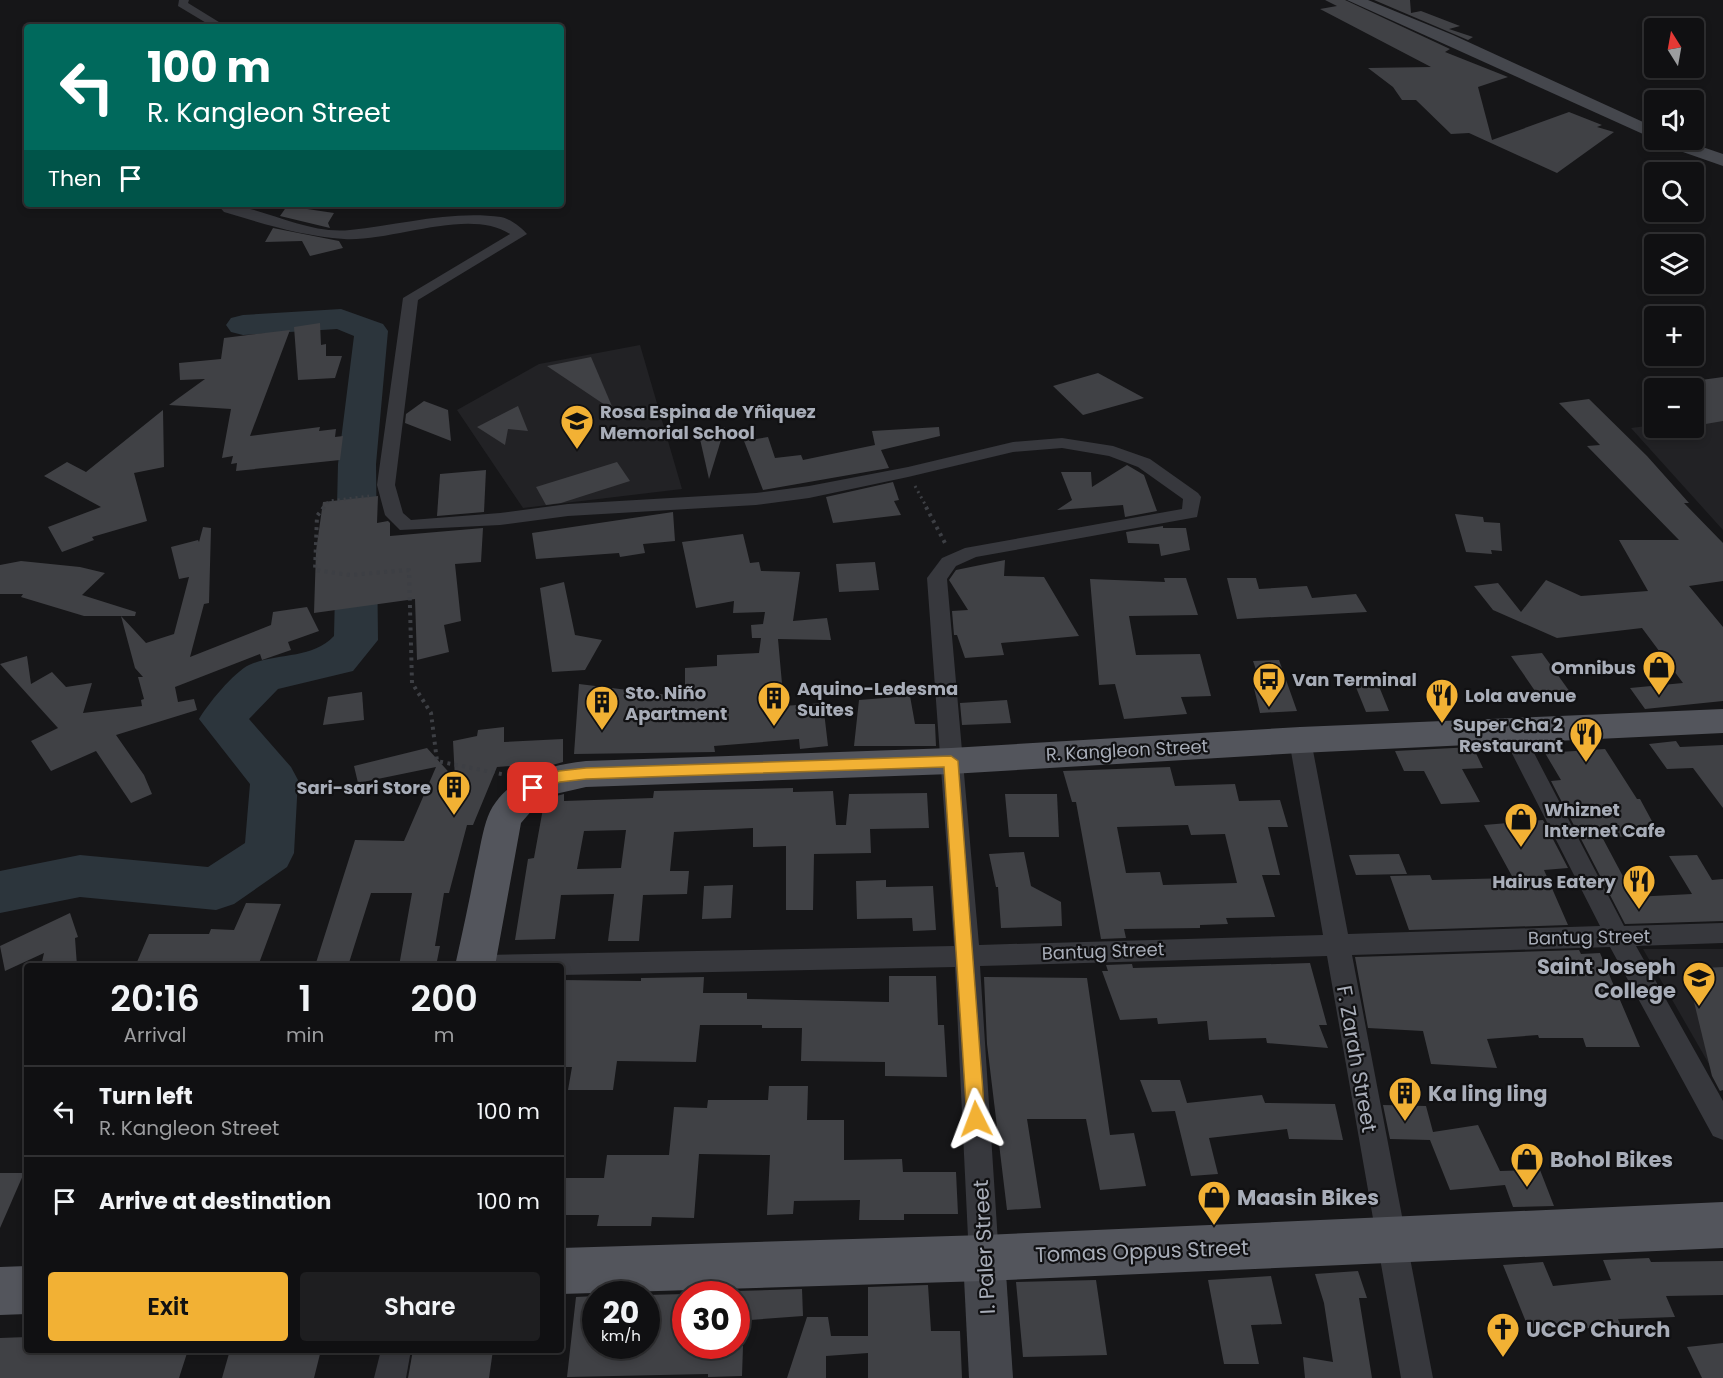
<!DOCTYPE html>
<meta charset="utf-8">
<style>
:root{--surface:#101012;--page:#1e1e20;--text:#f1f3f6;--muted:#9c9d9f;--line:#303032;--accent:#f2b134}
body{margin:0;font-family:Poppins,sans-serif;background:var(--page);color:var(--text);height:100vh;display:flex;flex-direction:column;font-size:22px;white-space:nowrap}
*{box-sizing:border-box;margin:0}
p{font-size:20px;color:var(--muted)}
.icon{flex:none;width:33px;height:33px;fill:none;stroke:currentColor;stroke-width:2;stroke-linecap:round;stroke-linejoin:round}
.map{position:relative;flex:1;overflow:hidden}
.side{position:absolute;left:24px;top:963px;width:540px;height:390px;display:flex;flex-direction:column;background:var(--surface);border-radius:6px;box-shadow:0 3px 9px #0003,0 0 0 2px var(--line)}
.side>*{flex:none}
.guide{position:absolute;left:24px;top:24px;width:540px;height:183px;border-radius:6px;box-shadow:0 3px 9px #0003,0 0 0 2px var(--line);background:#00695c;color:#fff;overflow:hidden}
.needle{width:39px;rotate:349deg}
.buttons{position:absolute;left:1644px;top:18px;display:grid;gap:12px}
.buttons a{display:grid;place-items:center;width:60px;height:60px;border-radius:6px;background:var(--surface);box-shadow:0 3px 9px #0003,0 0 0 2px var(--line);font-size:30px}
.speed{position:absolute;left:582px;top:1281px;display:flex;gap:12px;font-size:30px;font-weight:700;text-align:center}
.speed>*{display:grid;place-content:center;width:78px;height:78px;border-radius:50%;background:var(--surface);box-shadow:0 3px 9px #0003,0 0 0 2px var(--line);line-height:1}
.speed small{font-size:15px;font-weight:400}
.speed .limit{border:9px solid #d22;background:#fff;color:#111}
.pin{position:absolute;display:grid;place-items:center;width:51px;height:51px;color:#fff;margin:-26px;border-radius:12px;box-shadow:0 3px 9px #0006}
.me{position:absolute;width:66px;margin:-33px;rotate:357deg;stroke-linejoin:round;filter:drop-shadow(0 0 4px #0008)}
.turn{display:flex;align-items:center;gap:21px;height:126px;padding:0 24px;font-size:27px}
.turn .icon{width:78px;height:78px;stroke-width:2.5}
.turn b{display:block;font-size:42px;line-height:51px}
.then{display:flex;align-items:center;height:57px;padding:0 24px;background:#0003;gap:12px;font-size:22px}
.eta{display:flex;justify-content:space-evenly;align-items:center;height:102px;text-align:center}
.eta b{font-size:36px;font-weight:600;line-height:42px}
.primary-button{display:flex;gap:12px;margin-top:auto;padding:12px 24px}
.primary-button a{flex:1;height:69px;border-radius:6px;background:var(--accent);color:#111;font-size:24px;font-weight:600;line-height:69px;text-align:center}
.primary-button a+a{background:var(--page);color:var(--text)}
ul{padding:0;list-style:none}
li{display:flex;align-items:center;gap:18px;height:90px;padding:0 24px;border-top:2px solid var(--line)}
li div{flex:1}
li b{display:block;font-size:22px}
li em{font-style:normal}
.map>svg:first-child{display:block}
.built{fill:#222225}
.lines{fill:none;stroke-linecap:round;stroke-linejoin:round}
.river{fill:#2c353c;fill-rule:evenodd}
.building{fill:#404145;fill-rule:evenodd}
.path-far1{stroke:#3d3f44;stroke-width:3;stroke-dasharray:2 4;stroke-linecap:butt}
.path{stroke:#3d3f44;stroke-width:4;stroke-dasharray:3 4.5;stroke-linecap:butt}
.street{fill:#37383d;fill-rule:evenodd}
.secondary{fill:#45474d;fill-rule:evenodd}
.primary{fill:#53555c;fill-rule:evenodd}
.route{fill:#f2b134;stroke:#9d7322;stroke-width:1.5}
.labels{text-anchor:middle;dominant-baseline:central;stroke-width:4.5;stroke-linejoin:round;paint-order:stroke}
.poi-label{font-size:18px;font-weight:bold;fill:#a8adb8;stroke:#111113;text-anchor:start}
.street-label{font-size:18px;fill:#a8adb8;stroke:#111113}
.near-poi-label{font-size:21px;font-weight:bold;fill:#a8adb8;stroke:#111113;text-anchor:start}
.near-street-label{font-size:21px;fill:#a8adb8;stroke:#111113}
</style>
<div class="map">
<svg width="1723" height="1378" viewBox="0 0 1723 1378">
<rect width="100%" height="100%" fill="#161618"/>
<g class="built">
<polygon points="640,345 682,489 523,508 457,410 539,364"/>
<polygon points="1723,416 1723,530 1631,428 1654,425 1654,428 1694,428 1694,420"/>
<polygon points="1643,949 1723,949 1723,1091 1709,1064"/>
</g>
<g class="lines">
<path class="river" d="M341,309L383,324L388,331L376,464L378,640L353,671L278,689L249,719L291,767L298,780L294,853L287,867L234,904L216,910L80,897L0,913V871L80,855L208,867L245,843L250,784L199,719C207,705 234,672 249,665C278,652 311,660 334,636L338,464L354,336L337,329L243,335L231,332L226,325L231,318L243,315Z"/>
</g>
<g class="building">
<polygon points="1325,0 1345,0 1450,49 1445,52 1508,77 1478,87 1492,140 1569,112 1602,125 1597,127 1614,132 1557,173 1469,133 1451,134 1416,100 1402,100 1393,87 1368,68 1431,67 1320,9 1337,6"/>
<polygon points="1374,0 1410,0 1411,13 1421,11 1460,26 1449,29 1473,37 1468,40"/>
<polygon points="287,206 334,213 328,223 330,228 280,216"/>
<polygon points="273,228 339,241 343,248 310,256 302,241 265,242"/>
<polygon points="320,323 321,345 326,344 326,356 342,356 335,378 298,380 294,327"/>
<polygon points="290,330 250,436 320,427 319,431 336,429 335,437 343,436 340,460 236,471 237,463 231,464 233,456 222,458 231,409 169,405 205,379 180,380 179,363 221,359 224,338"/>
<polygon points="591,357 614,411 547,366"/>
<polygon points="1098,373 1144,398 1083,415 1053,386"/>
<polygon points="1723,377 1723,421 1694,426 1694,381"/>
<polygon points="1589,399 1647,456 1689,503 1684,503 1723,543 1723,581 1689,586 1723,627 1723,701 1645,709 1630,688 1683,683 1642,628 1557,638 1493,610 1474,586 1498,583 1521,612 1546,580 1581,596 1648,591 1619,540 1679,540 1587,446 1600,445 1559,403"/>
<polygon points="424,401 448,410 451,441 405,423 406,414"/>
<polygon points="518,406 528,431 508,429 505,445 477,427"/>
<polygon points="163,410 164,467 134,473 147,521 92,537 94,540 62,552 48,527 101,507 44,476 67,462 86,472"/>
<polygon points="725,427 709,479 698,430"/>
<polygon points="939,427 940,436 881,450 889,468 763,490 744,441 768,437 775,458 801,455 803,460 875,445 872,431"/>
<polygon points="617,462 630,481 561,503 546,505 536,487"/>
<polygon points="1127,465 1144,475 1157,511 1125,517 1123,505 1057,510 1072,500 1061,472 1091,472 1092,487"/>
<polygon points="486,470 484,512 437,516 440,474"/>
<polygon points="893,482 899,500 894,501 901,515 833,523 826,497"/>
<polygon points="378,496 377,523 388,521 390,523 390,536 483,528 481,562 455,564 461,621 444,625 449,652 417,660 415,599 314,613 316,551 323,502"/>
<polygon points="673,512 675,541 643,544 645,553 620,557 619,553 536,559 532,533"/>
<polygon points="1455,514 1483,517 1484,522 1500,523 1502,551 1491,550 1492,554 1466,552"/>
<polygon points="1163,526 1163,528 1186,528 1190,550 1161,556 1159,544 1128,543 1126,532"/>
<polygon points="203,527 211,528 209,603 204,604 190,657 271,625 273,612 307,607 319,631 288,642 291,650 262,660 260,654 175,687 178,702 194,699 197,710 116,735 144,775 152,794 131,803 96,751 51,771 31,741 58,728 0,664 27,656 31,684 52,672 66,687 92,683 83,713 142,706 141,700 144,699 138,677 143,677 135,668 121,616 84,616 21,597 23,594 0,594 0,565 21,561 80,567 105,573 82,595 136,612 135,616 121,616 146,643 174,634 189,577 179,579 171,547 198,540 199,542"/>
<polygon points="743,534 750,563 759,562 761,571 800,572 793,621 827,618 831,640 778,639 784,706 823,703 828,746 800,749 799,739 714,746 715,752 574,754 579,684 685,697 685,668 717,666 717,655 759,653 761,638 752,638 751,625 763,624 765,612 733,613 734,601 696,608 682,542"/>
<polygon points="1005,560 1004,576 1044,577 1079,636 1001,643 1004,655 965,658 957,635 954,635 952,611 968,610 949,580 956,570"/>
<polygon points="875,562 879,590 839,592 836,564"/>
<polygon points="1164,578 1186,578 1198,615 1129,616 1136,655 1200,654 1211,696 1181,697 1187,714 1124,719 1115,684 1099,685 1090,579 1165,582"/>
<polygon points="1227,578 1256,578 1259,589 1307,586 1312,598 1356,594 1367,612 1237,619"/>
<polygon points="564,582 575,635 602,640 585,670 552,672 540,588"/>
<polygon points="1542,653 1575,699 1544,704 1511,656"/>
<polygon points="1279,660 1297,711 1260,713 1253,684 1261,684 1253,661"/>
<polygon points="1376,679 1389,711 1366,712 1353,680"/>
<polygon points="362,692 364,720 323,725 328,697"/>
<polygon points="910,696 915,724 935,724 936,746 854,746 859,700"/>
<polygon points="1007,700 1011,723 962,725 960,703"/>
<polygon points="504,727 504,742 563,739 563,762 538,769 525,765 497,767 473,825 467,825 449,893 444,893 435,946 440,946 436,966 399,966 412,893 371,893 348,966 315,966 355,840 404,841 436,767 358,783 354,766 427,748 455,779 453,741 477,736 478,730"/>
<polygon points="1676,741 1680,747 1723,745 1723,808 1693,768 1667,769 1649,744"/>
<polygon points="1473,747 1483,768 1462,769 1480,802 1441,804 1424,771 1404,771 1395,751"/>
<polygon points="1605,749 1637,799 1640,799 1660,836 1602,837 1634,897 1692,894 1669,856 1697,855 1712,880 1723,879 1723,921 1625,924 1551,781 1561,780 1545,753"/>
<path d="M1170,767L1175,786L1235,784L1239,801L1280,800L1288,827H1268L1280,875H1262L1275,917L1226,918L1228,924L1200,925V928L1124,929L1126,938L1101,939L1076,802H1072L1063,771ZM1188,825L1191,835L1225,834L1237,883L1163,885L1160,872L1126,873L1117,827Z"/>
<path d="M793,788V792L833,791L836,825H846L849,794L927,793L929,828L870,829L871,853L814,854L813,910H786V846L753,847V828L674,832L670,871H689L687,894L643,895L639,941H608L614,894L561,895L555,939L515,940L528,859L534,858L544,803L552,797L564,794V801L653,798L654,791ZM626,830L621,868L577,869L584,831Z"/>
<polygon points="1005,794 1057,794 1059,837 1009,837"/>
<polygon points="1543,820 1568,868 1544,870 1568,925 1409,930 1390,876 1430,875 1432,880 1513,878 1484,825"/>
<polygon points="1024,852 1031,886 1061,902 1062,926 1001,928 998,887 996,887 989,854"/>
<polygon points="1399,854 1407,874 1356,875 1349,855"/>
<polygon points="886,880 886,887 933,886 936,930 913,931 912,918 857,919 856,881"/>
<polygon points="733,885 731,918 702,919 704,886"/>
<polygon points="246,903 281,904 258,966 204,966 206,961 137,962 149,934 209,934 211,929 234,930"/>
<polygon points="70,913 78,937 75,938 77,966 41,966 44,953 5,971 0,946"/>
<polygon points="1579,950 1581,954 1600,953 1640,1047 1586,1047 1583,1038 1539,1038 1538,1035 1487,1039 1497,1068 1431,1064 1423,1031 1368,1028 1355,957"/>
<polygon points="1310,963 1327,1025 1319,1025 1328,1048 1267,1043 1266,1038 1209,1040 1207,1021 1158,1024 1157,1018 1120,1020 1102,971 1108,971 1106,965 1132,964 1133,968"/>
<polygon points="1723,967 1723,1090 1720,1091 1712,1076 1686,969"/>
<polygon points="889,976 936,976 938,1025 944,1025 947,1077 885,1076 885,1062 801,1061 802,1028 762,1028 762,1025 700,1025 696,1062 617,1061 613,1090 568,1090 572,1067 561,1067 561,980 641,981 641,978 704,977 703,993 747,993 747,999 889,1002"/>
<polygon points="984,977 1087,978 1110,1135 1134,1133 1146,1186 1100,1190 1086,1119 1027,1119 1041,1208 1007,1210 987,1044"/>
<polygon points="1140,1080 1180,1080 1187,1103 1262,1095 1265,1103 1335,1104 1343,1140 1289,1139 1287,1129 1209,1138 1218,1174 1191,1176 1175,1111 1152,1112"/>
<polygon points="769,1086 808,1086 807,1120 844,1120 844,1160 902,1159 903,1172 956,1172 958,1214 904,1214 904,1220 859,1220 860,1200 794,1201 793,1214 767,1215 770,1155 699,1154 694,1218 652,1217 651,1226 597,1226 599,1215 561,1215 561,1178 604,1178 607,1155 669,1155 674,1107 707,1108 708,1100 768,1100"/>
<polygon points="1383,1105 1426,1106 1433,1132 1478,1125 1500,1171 1540,1170 1554,1206 1513,1207 1505,1185 1450,1190 1430,1140 1390,1139"/>
<polygon points="0,1173 24,1173 0,1228"/>
<polygon points="1649,1258 1651,1262 1723,1261 1723,1295 1666,1296 1675,1317 1618,1319 1621,1326 1530,1332 1503,1265 1543,1262 1553,1286 1611,1280 1603,1260"/>
<polygon points="1358,1271 1367,1298 1359,1298 1372,1378 1305,1378 1303,1357 1333,1362 1324,1303 1315,1274"/>
<polygon points="1271,1276 1282,1324 1251,1325 1259,1364 1224,1364 1208,1280"/>
<polygon points="1096,1280 1107,1355 1023,1357 1016,1282"/>
<polygon points="928,1285 931,1331 960,1331 962,1378 868,1378 868,1353 826,1356 826,1378 787,1378 807,1317 828,1317 831,1336 868,1336 868,1287"/>
<polygon points="802,1289 803,1316 736,1321 736,1291"/>
<polygon points="685,1294 681,1346 743,1346 742,1376 708,1377 708,1374 567,1377 576,1297 596,1296 596,1346 646,1346 646,1295"/>
<polygon points="27,1337 27,1350 188,1350 179,1378 0,1378 0,1338"/>
<polygon points="1723,1343 1723,1378 1702,1378 1687,1347"/>
<polygon points="230,1350 321,1350 314,1378 222,1378"/>
<polygon points="413,1350 493,1350 489,1378 408,1378"/>
</g>
<g class="lines">
<g class="path-far1">
<polyline points="915,486 927,508"/>
<polyline points="323,508 329,501 369,496"/>
</g>
<g class="path">
<polyline points="324,507 317,516 315,570 350,575 409,570 412,683 431,713 437,761 506,775"/>
<polyline points="926,507 945,543"/>
</g>
<g class="street">
<polygon points="179,0 189,0 188,3 227,27 213,27 178,6"/>
<path d="M217,204C260,204 304,235 350,230C399,225 452,210 501,217C509,218 522,228 527,234L418,300L395,485L403,513L411,520L500,513L568,504L756,493L809,486L908,467L1013,442L1062,438L1113,446L1150,459L1198,493L1201,497L1197,517L976,557L956,566L947,579L979,945L1323,935L1289,740L1292,734L1300,732L1308,734L1311,740L1348,934L1600,926L1500,730L1503,724L1511,722L1519,724L1522,730L1624,926L1723,923V943L1636,946L1723,1101V1140L1713,1136L1610,947L1352,955L1433,1378H1401L1327,956L980,966L999,1258L994,1268L984,1273L974,1268L969,1258L955,967L561,975V966H471L475,958L484,955L954,946L927,578L942,558L965,548L1182,509L1183,499L1138,467L1109,456L1062,448L1013,452L908,477L809,498L756,505L568,516L500,525L400,530L385,515L377,485L403,298L510,234C469,207 392,242 344,239C302,236 264,224 224,212Z"/>
<polygon points="381,1350 411,1350 406,1378 374,1378"/>
</g>
<g class="secondary">
<polygon points="1347,0 1368,0 1453,35 1654,127 1654,139"/>
<polygon points="1657,140 1682,140 1723,154 1723,166 1660,144"/>
<polygon points="984,1237 999,1243 1005,1258 1013,1378 969,1378 963,1258 969,1243"/>
</g>
<g class="primary">
<path d="M1723,709V733L1300,753L951,774L586,787L551,795L533,809L521,823L495,966H455C462,934 469,903 475,871C479,855 481,838 486,822C499,779 547,765 586,761L951,748L1300,727Z"/>
<polygon points="1723,1202 1723,1248 984,1281 561,1294 561,1248 984,1235"/>
<polygon points="27,1266 27,1314 0,1315 0,1267"/>
</g>
</g>
<polygon class="route" points="951,756 958,761 985,1119 983,1124 976,1127 970,1124 967,1119 944,767 586,779 560,782 533,793 526,788 528,784 559,771 586,768"/>
<defs>
<symbol id="school-pin" viewBox="-11 -11 22 30"><path d="M0 17L-7.5 6A9.5 9.5 0 1 1 7.5 6Z" fill="#f2b134" stroke="#111113"/><path d="M0-5L7-2L0 1L-7-2ZM-4 1L0 2.5L4 1V4Q0 6-4 4Z" fill="#111"/></symbol>
<symbol id="shop-pin" viewBox="-11 -11 22 30"><path d="M0 17L-7.5 6A9.5 9.5 0 1 1 7.5 6Z" fill="#f2b134" stroke="#111113"/><path d="M-5-2.5h2.3a2.7 3.5 0 0 1 5.4 0H5L5.5 6h-11ZM-1.5-2.5h3a1.5 2.3 0 0 0-3 0Z" fill="#111"/></symbol>
<symbol id="bus-pin" viewBox="-11 -11 22 30"><path d="M0 17L-7.5 6A9.5 9.5 0 1 1 7.5 6Z" fill="#f2b134" stroke="#111113"/><path d="M-5-6H5V4H4V6H2V4H-2V6H-4V4H-5ZM-3.5-4V0h7V-4ZM-3.5 1.2v1.5H-2V1.2ZM2 1.2v1.5H3.5V1.2Z" fill="#111"/></symbol>
<symbol id="restaurant-pin" viewBox="-11 -11 22 30"><path d="M0 17L-7.5 6A9.5 9.5 0 1 1 7.5 6Z" fill="#f2b134" stroke="#111113"/><path d="M-5-6h1v4h1v-4h1v4h1v-4h1v5L-1.5 .5V6h-2V.5L-5-1ZM5-6V6H3V1.5H1.5Q1.5-4 5-6Z" fill="#111"/></symbol>
<symbol id="building-pin" viewBox="-11 -11 22 30"><path d="M0 17L-7.5 6A9.5 9.5 0 1 1 7.5 6Z" fill="#f2b134" stroke="#111113"/><path d="M-4-6H4V6H1V3H-1V6H-4ZM-2.5-4.3h1.7v1.8h-1.7ZM.8-4.3h1.7v1.8H.8ZM-2.5-1h1.7V.8h-1.7ZM.8-1h1.7V.8H.8Z" fill="#111"/></symbol>
<symbol id="church-pin" viewBox="-11 -11 22 30"><path d="M0 17L-7.5 6A9.5 9.5 0 1 1 7.5 6Z" fill="#f2b134" stroke="#111113"/><path d="M-1.2-6h2.4v3.5h3.3v2.4h-3.3V6h-2.4V-.1h-3.3v-2.4h3.3Z" fill="#111"/></symbol>
</defs>
<g fill-rule="evenodd">
<use href="#school-pin" x="558" y="402" width="38" height="52"/>
<use href="#shop-pin" x="1640" y="648" width="38" height="52"/>
<use href="#bus-pin" x="1250" y="660" width="38" height="52"/>
<use href="#restaurant-pin" x="1423" y="676" width="38" height="52"/>
<use href="#building-pin" x="755" y="679" width="38" height="52"/>
<use href="#building-pin" x="583" y="683" width="38" height="52"/>
<use href="#restaurant-pin" x="1567" y="715" width="38" height="52"/>
<use href="#building-pin" x="435" y="768" width="38" height="52"/>
<use href="#shop-pin" x="1502" y="800" width="38" height="52"/>
<use href="#restaurant-pin" x="1620" y="862" width="38" height="52"/>
<use href="#school-pin" x="1680" y="959" width="38" height="52"/>
<use href="#building-pin" x="1386" y="1074" width="38" height="52"/>
<use href="#shop-pin" x="1508" y="1140" width="38" height="52"/>
<use href="#shop-pin" x="1195" y="1178" width="38" height="52"/>
<use href="#church-pin" x="1484" y="1310" width="38" height="52"/>
</g>
<g class="labels">
<g class="poi-label">
<text x="600" y="411">Rosa Espina de Yñiquez<tspan x="600" dy="21">Memorial School</tspan></text>
<text x="1636" y="667" text-anchor="end">Omnibus</text>
<text x="1292" y="679">Van Terminal</text>
<text x="797" y="688">Aquino-Ledesma<tspan x="797" dy="21">Suites</tspan></text>
<text x="625" y="692">Sto. Niño<tspan x="625" dy="21">Apartment</tspan></text>
<text x="1465" y="695">Lola avenue</text>
<text x="1563" y="724" text-anchor="end">Super Cha 2<tspan x="1563" dy="21">Restaurant</tspan></text>
<text x="431" y="787" text-anchor="end">Sari-sari Store</text>
<text x="1544" y="809">Whiznet<tspan x="1544" dy="21">Internet Cafe</tspan></text>
<text x="1616" y="881" text-anchor="end">Hairus Eatery</text>
</g>
<g class="street-label">
<text transform="translate(1127 750) rotate(-3)">R. Kangleon Street</text>
<text transform="translate(1589 937) rotate(-1)">Bantug Street</text>
<text transform="translate(1103 951) rotate(-2)">Bantug Street</text>
</g>
<g class="near-poi-label">
<text x="1676" y="966" text-anchor="end">Saint Joseph<tspan x="1676" dy="24">College</tspan></text>
<text x="1428" y="1093">Ka ling ling</text>
<text x="1550" y="1159">Bohol Bikes</text>
<text x="1237" y="1197">Maasin Bikes</text>
<text x="1526" y="1329">UCCP Church</text>
</g>
<g class="near-street-label">
<text transform="translate(1357 1059) rotate(80)">F. Zarah Street</text>
<text transform="translate(984 1247) rotate(-93)">I. Paler Street</text>
<text transform="translate(1142 1251) rotate(-2)">Tomas Oppus Street</text>
</g>
</g>
</svg>
<div class="buttons">
<a><svg class="needle" viewBox="-14 -14 28 28"><path d="M0-13l5 13h-10z" fill="#e53935"/><path d="M0 13l5-13h-10z" fill="#9c9d9f"/></svg></a>
<a><svg class="icon" aria-label="sound" viewBox="0 0 24 24"><path d="M4 9h4l5-4v14l-5-4H4zM17 9q2 3 0 6"/></svg></a>
<a><svg class="icon" aria-label="search" viewBox="0 0 24 24"><circle cx="10" cy="10" r="6"/><path d="M15 15l6 6"/></svg></a>
<a><svg class="icon" aria-label="layers" viewBox="0 0 24 24"><path d="M12 4l9 5-9 5-9-5zM3 14l9 5 9-5"/></svg></a>
<a>+</a>
<a>−</a>
</div>
<div class="speed"><div>20<small>km/h</small></div><div class="limit">30</div></div>
<div class="pin" style="left:533px;top:788px;background:#d93025"><svg class="icon" aria-label="arrive" viewBox="0 0 24 24"><path d="M6 21V4h12l-3 4 3 4H6"/></svg></div>
<svg class="me" style="left:976px;top:1119px" viewBox="-20 -20 40 40"><path d="M0-17L14 15 0 8-14 15z" fill="#f2b134" stroke="#fff" stroke-width="4"/></svg>
<div class="guide">
<div class="turn"><svg class="icon" aria-label="left" viewBox="0 0 24 24"><path d="M17 20v-9H6M10 6l-5 5 5 5"/></svg><div><b>100 m</b>R. Kangleon Street</div></div>
<div class="then">Then<svg class="icon" aria-label="arrive" viewBox="0 0 24 24"><path d="M6 21V4h12l-3 4 3 4H6"/></svg></div>
</div>
<section class="side">
<div class="eta">
<div><b>20:16</b><p>Arrival</p></div>
<div><b>1</b><p>min</p></div>
<div><b>200</b><p>m</p></div>
</div>
<ul>
<li><svg class="icon" aria-label="left" viewBox="0 0 24 24"><path d="M17 20v-9H6M10 6l-5 5 5 5"/></svg><div><b>Turn left</b><p>R. Kangleon Street</p></div><em>100 m</em></li>
<li><svg class="icon" aria-label="arrive" viewBox="0 0 24 24"><path d="M6 21V4h12l-3 4 3 4H6"/></svg><div><b>Arrive at destination</b></div><em>100 m</em></li>
</ul>
<div class="primary-button"><a>Exit</a><a>Share</a></div>
</section>
</div>
